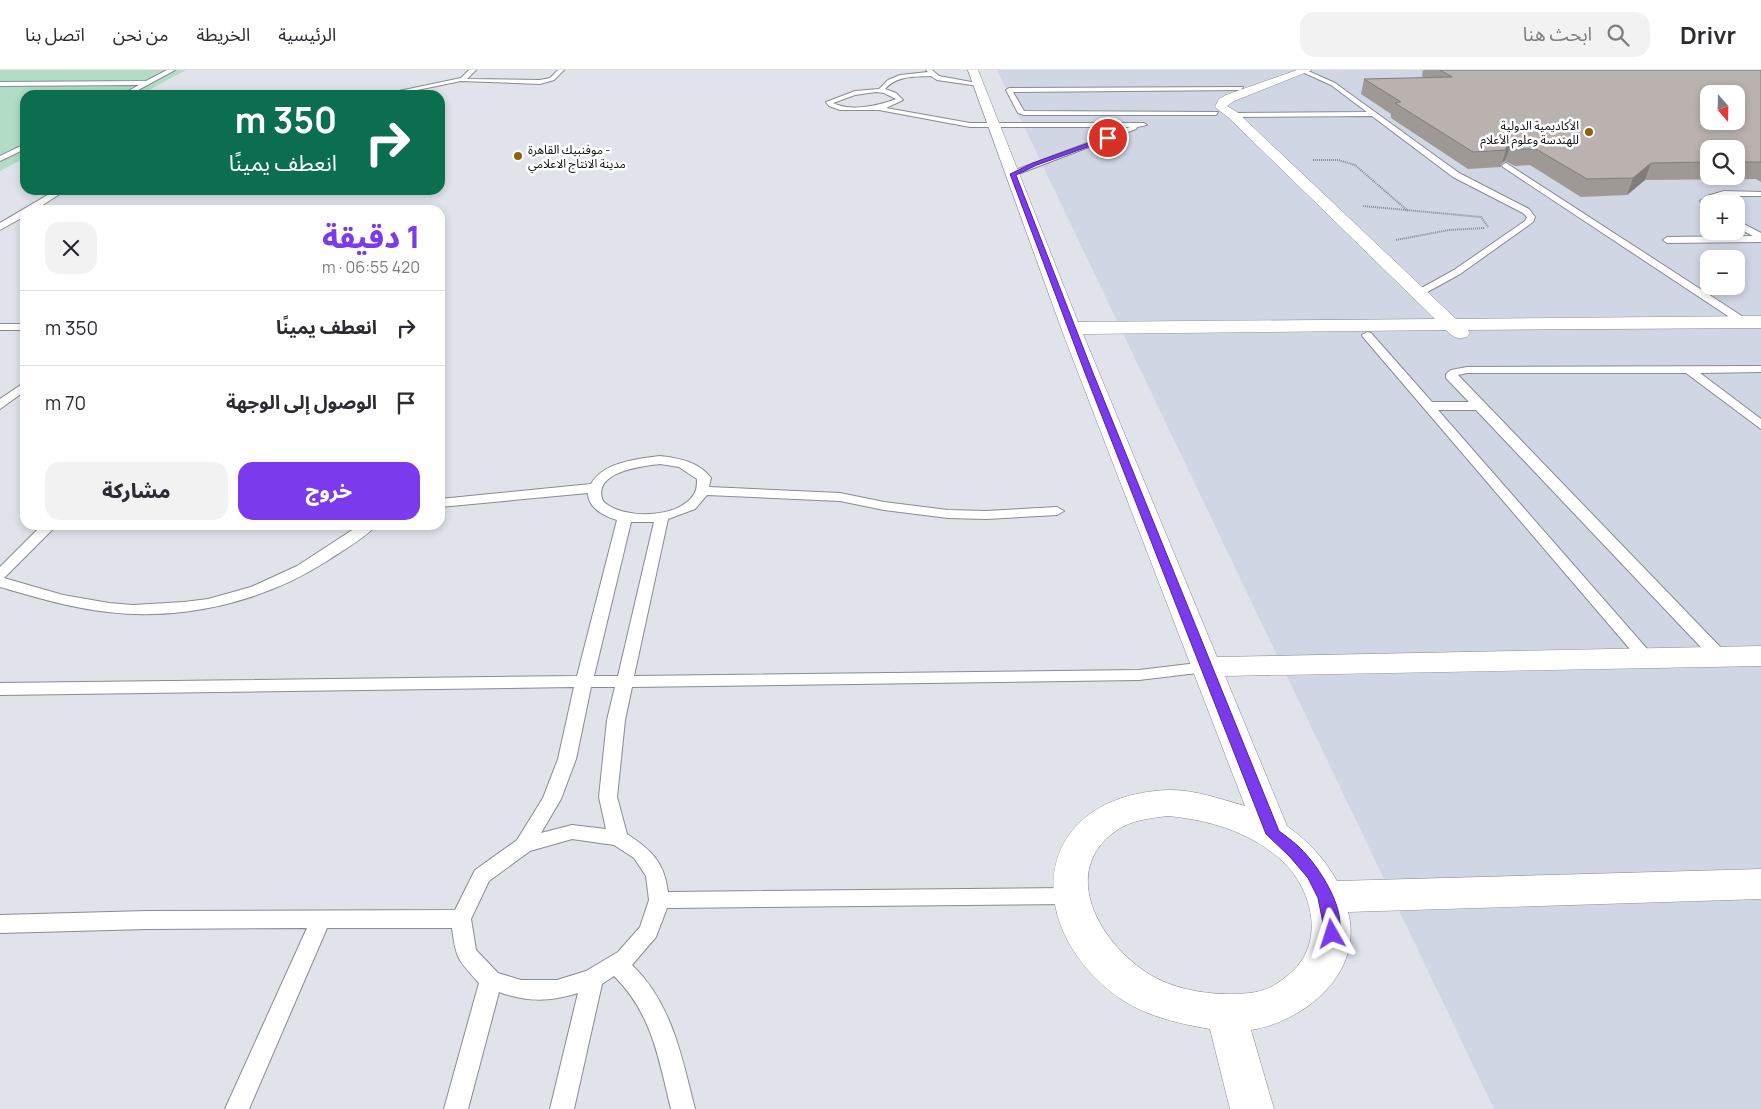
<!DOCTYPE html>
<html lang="ar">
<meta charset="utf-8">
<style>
:root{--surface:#fff;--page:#f2f2f3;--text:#2b2b33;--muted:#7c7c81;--line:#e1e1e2;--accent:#7c3aed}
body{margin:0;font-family:Manrope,"Noto Sans Arabic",sans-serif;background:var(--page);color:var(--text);direction:rtl;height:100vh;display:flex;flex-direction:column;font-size:19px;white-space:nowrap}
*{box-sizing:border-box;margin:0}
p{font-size:16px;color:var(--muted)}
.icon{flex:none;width:28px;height:28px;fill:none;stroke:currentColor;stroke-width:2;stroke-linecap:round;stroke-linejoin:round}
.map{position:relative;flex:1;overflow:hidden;direction:ltr}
.side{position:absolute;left:20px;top:135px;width:425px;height:325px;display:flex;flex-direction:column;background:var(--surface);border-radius:15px;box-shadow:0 2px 8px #0003;direction:rtl}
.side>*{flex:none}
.guide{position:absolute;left:20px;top:20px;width:425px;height:105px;border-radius:15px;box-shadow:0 2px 8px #0003;direction:rtl;background:#0b6e4f;color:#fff;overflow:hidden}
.needle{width:32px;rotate:160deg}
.fabs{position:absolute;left:1700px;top:15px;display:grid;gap:10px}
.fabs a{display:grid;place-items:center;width:45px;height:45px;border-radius:10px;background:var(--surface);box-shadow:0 2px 8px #0003;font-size:25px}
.pin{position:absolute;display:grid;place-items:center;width:42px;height:42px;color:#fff;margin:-21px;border:2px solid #fff;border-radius:50%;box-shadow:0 1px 5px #0007}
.me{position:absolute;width:55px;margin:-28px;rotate:354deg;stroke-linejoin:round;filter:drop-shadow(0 0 4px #0008)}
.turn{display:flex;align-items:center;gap:18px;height:105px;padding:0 25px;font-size:22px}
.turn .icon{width:65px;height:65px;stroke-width:2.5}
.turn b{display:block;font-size:35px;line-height:42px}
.round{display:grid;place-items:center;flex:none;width:52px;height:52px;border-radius:15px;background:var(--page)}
.overview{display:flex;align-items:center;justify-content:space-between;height:85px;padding:0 25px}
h1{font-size:30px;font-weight:800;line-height:38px;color:var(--accent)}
.primary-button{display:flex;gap:10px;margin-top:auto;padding:10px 25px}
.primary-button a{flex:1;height:58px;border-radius:15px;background:var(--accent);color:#fff;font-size:20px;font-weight:800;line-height:58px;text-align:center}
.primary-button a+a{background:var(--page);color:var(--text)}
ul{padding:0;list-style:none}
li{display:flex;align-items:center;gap:15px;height:75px;padding:0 25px;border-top:1px solid var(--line)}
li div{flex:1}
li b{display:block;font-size:19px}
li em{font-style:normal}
header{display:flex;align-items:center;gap:30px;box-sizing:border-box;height:70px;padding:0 25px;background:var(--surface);border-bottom:1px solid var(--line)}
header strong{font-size:24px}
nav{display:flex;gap:28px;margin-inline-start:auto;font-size:18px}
.search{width:350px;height:45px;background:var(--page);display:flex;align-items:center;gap:12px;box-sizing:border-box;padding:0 18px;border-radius:15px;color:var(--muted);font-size:19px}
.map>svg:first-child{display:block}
.built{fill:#d0d6e4;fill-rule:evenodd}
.green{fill:#b1dcc6}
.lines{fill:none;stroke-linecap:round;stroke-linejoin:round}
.lane-casing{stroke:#888b92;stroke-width:2}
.street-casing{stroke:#888b92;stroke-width:1}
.path-far1{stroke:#888a8f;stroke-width:1;stroke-dasharray:1 1;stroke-linecap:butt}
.path{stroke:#888a8f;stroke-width:2;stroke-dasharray:1 1;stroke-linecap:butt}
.lane{fill:#fff;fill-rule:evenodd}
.street{fill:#fff;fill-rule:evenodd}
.wall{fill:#9f9996;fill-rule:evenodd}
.shaded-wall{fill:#827d7a}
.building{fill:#b9b2ae;stroke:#827d7a;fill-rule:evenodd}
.route{fill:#7c3aed;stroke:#51269a}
.poi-dot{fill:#90610d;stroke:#fff;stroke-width:2}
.labels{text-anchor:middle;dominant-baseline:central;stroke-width:5;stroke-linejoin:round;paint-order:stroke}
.far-poi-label{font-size:12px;fill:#0f1012;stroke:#fff;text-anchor:end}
</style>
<header>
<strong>Drivr</strong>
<div class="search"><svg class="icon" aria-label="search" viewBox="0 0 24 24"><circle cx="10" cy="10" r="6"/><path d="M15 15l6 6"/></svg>ابحث هنا</div>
<nav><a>الرئيسية</a><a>الخريطة</a><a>من نحن</a><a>اتصل بنا</a></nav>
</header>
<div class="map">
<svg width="1761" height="1039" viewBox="0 0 1761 1039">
<rect width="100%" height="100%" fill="#e0e3ea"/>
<path class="built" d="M997,0H1761V1039H1494ZM1709,24H1736V51H1709ZM1709,79H1736V106H1709ZM1709,134H1736V161H1709ZM1709,189H1736V216H1709Z"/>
<polygon class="green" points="0,0 186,0 140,25 25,25 25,88 0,101"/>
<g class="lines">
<defs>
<g id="lane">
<polygon points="167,0 175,0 129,25 121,25 139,15 0,16 0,12 146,11"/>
<polygon points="469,0 476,0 467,9 540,10 550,8 558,0 564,0 554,10 540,14 461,11 393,25 380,25 461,8"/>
<path d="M926,0H932L939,6L982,14L979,16L937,10L931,6C915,7 897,5 885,19L896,23L903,30L886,38L970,53H1144L1147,55L1137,57L1136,59L1013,106L1009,104L1010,102L1130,57H970L879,40H840L829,36L826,32L855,21L879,19L888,10L900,5L928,2ZM876,22L884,23L896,29C878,36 850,42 833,33L855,25Z"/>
<polygon points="1306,0 1335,13 1459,103 1529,139 1535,147 1533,152 1460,204 1422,225 1416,225 1416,221 1454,200 1525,151 1527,147 1523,143 1453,107 1372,46 1233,47 1230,45 1233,43 1367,42 1331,15 1300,1"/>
<polygon points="1243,17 1241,20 1013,22 1024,41 1218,42 1216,45 1024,45 1018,43 1006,20 1009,18"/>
<polygon points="25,74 25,79 0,91 0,86"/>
<polygon points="1506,93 1748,250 1749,252 1748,254 1740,254 1503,97 1502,95"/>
<polygon points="56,120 66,120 35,140 25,140 25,146 0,160 0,153"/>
<polygon points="1724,121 1761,122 1761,126 1724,126 1709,131 1711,134 1709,134 1709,139 1700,131 1707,126"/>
<polygon points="1736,150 1761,163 1761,172 1667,173 1663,170 1667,167 1753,166 1736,157"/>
<rect x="0" y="254" width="25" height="6"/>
<polygon points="1367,262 1371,263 1432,332 1469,332 1446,308 1446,304 1451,300 1467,297 1761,296 1761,302 1700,303 1761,349 1761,359 1686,303 1467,303 1458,305 1726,583 1728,587 1726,591 1714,591 1476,340 1438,340 1655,588 1653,592 1641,592 1363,267 1362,265"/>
<polygon points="25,312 25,321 0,339 0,329"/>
<path d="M660,386C679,388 699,392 711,408L709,417L840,423L884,432L948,440L986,441L1057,437L1064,441L1057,445L986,449L948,448L884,440L840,431L707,425L695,439L668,449L634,606L1139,600L1206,592L1212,593L1214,597L1212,601L1206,602L1139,610L632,617L625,650L617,727L627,764C651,780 664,791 668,822L1069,818L1076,820L1079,826L1076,832L1069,834L667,838L656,867L632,895C672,933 682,988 695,1039H671C659,990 652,943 614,906L602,914L574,1039H550L578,923C549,932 527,932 499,922L468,1039H444L479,913C458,890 456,889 452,858H327L249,1039H225L307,858L147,859L0,863V845L147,841L455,840L475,800L517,770L543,728L558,689L574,617L0,625V613L577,606L617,450C604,446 588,438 588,423L440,437V429L591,414C603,392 637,389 660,386ZM660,394L679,397L697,409C697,414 697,420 694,424C680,449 621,450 603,431C591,402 642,396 660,394ZM631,452H654L618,606H594ZM591,617H615L607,650L599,727L606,759L572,755L541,763L561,729L576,689ZM572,769L614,775L634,788L646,806L649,830L640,857L618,882L586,901L557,910H521L498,903L476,880L471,849L489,811L530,781Z"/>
<path d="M42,455H57L4,508L63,525L109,533L133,535L184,532L208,529L251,517L297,496L360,455H376C367,467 340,482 327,491C263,532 183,551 108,542C71,538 35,527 0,517V497Z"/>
</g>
<path id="street" d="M968,0H978L1078,252L1435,249L1229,48L1215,37L1219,29L1226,25L1297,0H1312L1234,31L1227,36L1237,42L1456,249L1761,246V258L1468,260L1470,263L1467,267C1457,270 1453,267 1446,260L1083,264L1217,587L1761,576V596L1225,606L1287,756C1309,772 1324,788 1337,811L1761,799V829L1348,842C1364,902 1306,951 1251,960L1274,1039H1230L1210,959C1181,954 1149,947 1124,931C1020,862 1028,727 1167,720C1193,719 1220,729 1245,736L1064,266ZM1168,746C1209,750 1247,761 1279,788C1314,818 1327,876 1287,906C1275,916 1265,921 1250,923C1224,926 1192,923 1167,913C1112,892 1050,806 1117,760C1132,750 1151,748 1168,746Z"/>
</defs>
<use href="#lane" class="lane-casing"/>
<use href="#street" class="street-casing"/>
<polyline class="path-far1" points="1313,90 1339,90"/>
<g class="path">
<polyline points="1313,90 1338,90 1355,95 1408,141"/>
<polyline points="1363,136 1481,147 1488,157"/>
<polyline points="1396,170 1449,160 1484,158"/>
</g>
<use href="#lane" class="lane"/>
<use href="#street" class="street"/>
</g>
<path class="wall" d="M1423,0H1761V112L1756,109L1645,110L1627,125L1581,127L1530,95L1515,96L1505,91L1502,93L1501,97L1468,99L1391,48V44L1361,24L1364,9L1425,8L1422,6ZM1709,79H1736V106H1709Z"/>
<g class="shaded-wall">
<polygon points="1511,75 1505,91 1502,93 1506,80 1506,78"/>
<polygon points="1651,93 1645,110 1627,125 1633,108"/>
</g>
<path class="building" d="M1440,0H1761V92H1736V79H1709V92L1651,93L1633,108L1587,109L1536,79H1520L1511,75L1506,78V80L1473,82L1395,33L1401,32L1364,9L1452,7ZM1709,24H1736V51H1709Z"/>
<path class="route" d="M1108,66L1110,69L1037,95L1016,105L1093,303L1279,761C1286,766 1294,772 1300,778C1318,795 1350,843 1337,868L1332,870L1326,868L1318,828L1308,808L1290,787L1266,764L1085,303L1010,104L1033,93Z"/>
<g class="poi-dot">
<circle cx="1589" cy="62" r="5"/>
<circle cx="518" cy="86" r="5"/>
</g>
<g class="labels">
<g class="far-poi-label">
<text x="1579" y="55">الأكاديمية الدولية<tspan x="1579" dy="14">للهندسة وعلوم الأعلام</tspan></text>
<text x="528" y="79" text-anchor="start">موفنبيك القاهرة -<tspan x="528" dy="14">مدينة الانتاج الاعلامي</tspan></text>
</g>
</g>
</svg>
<div class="fabs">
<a><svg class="needle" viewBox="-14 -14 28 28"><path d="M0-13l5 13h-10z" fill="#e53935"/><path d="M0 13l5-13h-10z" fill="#7c7c81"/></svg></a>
<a><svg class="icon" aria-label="search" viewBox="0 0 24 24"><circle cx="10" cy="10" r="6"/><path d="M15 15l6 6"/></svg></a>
<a>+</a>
<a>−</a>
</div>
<div class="pin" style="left:1108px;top:68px;background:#d93025"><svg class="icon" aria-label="arrive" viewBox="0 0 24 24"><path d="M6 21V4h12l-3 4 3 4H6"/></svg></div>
<svg class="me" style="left:1332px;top:864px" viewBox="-20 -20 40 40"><path d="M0-17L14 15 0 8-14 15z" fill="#7c3aed" stroke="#fff" stroke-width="4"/></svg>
<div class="guide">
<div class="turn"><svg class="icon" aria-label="right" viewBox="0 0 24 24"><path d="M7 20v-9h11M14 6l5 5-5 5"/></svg><div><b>350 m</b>انعطف يمينًا</div></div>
</div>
<section class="side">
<div class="overview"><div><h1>1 دقيقة</h1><p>420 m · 06:55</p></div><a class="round"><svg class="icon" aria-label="close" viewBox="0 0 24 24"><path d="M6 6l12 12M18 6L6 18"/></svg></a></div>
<ul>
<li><svg class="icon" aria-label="right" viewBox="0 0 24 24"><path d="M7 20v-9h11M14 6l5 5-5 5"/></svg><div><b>انعطف يمينًا</b></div><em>350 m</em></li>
<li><svg class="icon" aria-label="arrive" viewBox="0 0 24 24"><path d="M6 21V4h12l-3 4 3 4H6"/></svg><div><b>الوصول إلى الوجهة</b></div><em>70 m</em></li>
</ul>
<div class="primary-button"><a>خروج</a><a>مشاركة</a></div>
</section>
</div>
